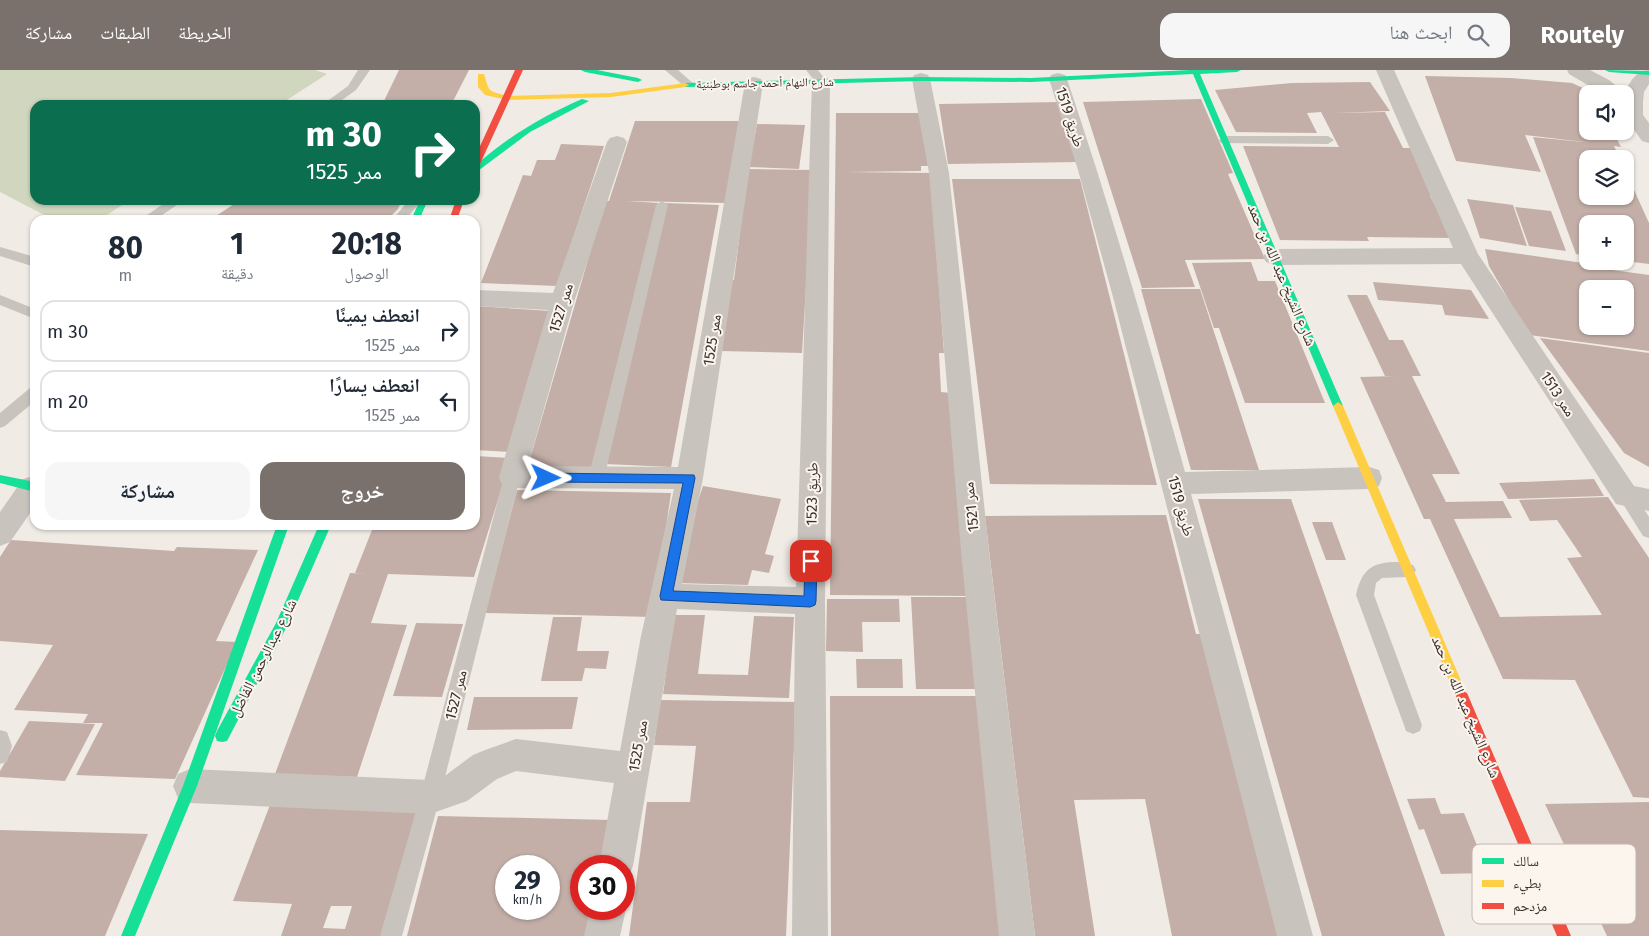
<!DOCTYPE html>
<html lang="ar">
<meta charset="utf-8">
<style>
:root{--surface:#fff;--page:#f6f6f7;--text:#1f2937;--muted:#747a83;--line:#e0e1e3;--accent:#7a716c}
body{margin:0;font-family:"Fira Sans","Noto Naskh Arabic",sans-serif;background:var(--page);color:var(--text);direction:rtl;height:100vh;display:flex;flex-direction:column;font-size:19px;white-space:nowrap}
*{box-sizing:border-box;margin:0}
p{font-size:16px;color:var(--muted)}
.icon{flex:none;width:28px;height:28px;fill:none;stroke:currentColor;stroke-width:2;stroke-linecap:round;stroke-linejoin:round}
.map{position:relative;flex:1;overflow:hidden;direction:ltr}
.drawer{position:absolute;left:30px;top:145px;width:450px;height:315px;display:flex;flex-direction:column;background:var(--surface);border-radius:15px;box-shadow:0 1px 4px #0004;direction:rtl}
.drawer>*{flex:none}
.hud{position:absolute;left:30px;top:30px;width:450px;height:105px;border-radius:15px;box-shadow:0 1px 4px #0004;direction:rtl;background:#0b6e4f;color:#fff;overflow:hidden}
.buttons{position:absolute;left:1579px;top:15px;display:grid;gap:10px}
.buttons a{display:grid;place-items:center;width:55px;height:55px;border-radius:10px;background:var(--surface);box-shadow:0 1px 4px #0004;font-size:25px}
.speed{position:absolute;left:495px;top:785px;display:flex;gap:10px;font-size:25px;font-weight:700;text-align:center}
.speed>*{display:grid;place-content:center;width:65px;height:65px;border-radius:50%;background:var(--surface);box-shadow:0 1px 4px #0004;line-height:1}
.speed small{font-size:12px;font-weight:400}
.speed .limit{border:8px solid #d22;background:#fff;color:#111}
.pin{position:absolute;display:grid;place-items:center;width:42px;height:42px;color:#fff;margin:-21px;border-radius:10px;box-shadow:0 2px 8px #0006}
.me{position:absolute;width:55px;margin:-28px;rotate:91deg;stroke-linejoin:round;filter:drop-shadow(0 0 4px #0008)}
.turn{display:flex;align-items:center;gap:18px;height:105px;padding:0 15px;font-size:22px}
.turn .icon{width:65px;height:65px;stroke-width:2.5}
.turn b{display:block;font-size:35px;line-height:42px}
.eta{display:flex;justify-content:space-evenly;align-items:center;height:85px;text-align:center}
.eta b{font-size:30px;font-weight:700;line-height:35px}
.cta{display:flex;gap:10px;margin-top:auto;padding:10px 15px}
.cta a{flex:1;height:58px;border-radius:15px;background:var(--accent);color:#fff;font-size:20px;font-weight:700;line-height:58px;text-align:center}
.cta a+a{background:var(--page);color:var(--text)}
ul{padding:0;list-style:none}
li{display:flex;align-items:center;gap:15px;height:62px;margin:0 10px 8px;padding:0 5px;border:2px solid var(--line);border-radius:15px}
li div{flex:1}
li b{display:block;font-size:19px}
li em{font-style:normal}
header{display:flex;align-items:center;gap:30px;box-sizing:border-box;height:70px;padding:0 25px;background:var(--accent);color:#fff}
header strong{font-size:24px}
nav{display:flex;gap:28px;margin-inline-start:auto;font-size:18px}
.search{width:350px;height:45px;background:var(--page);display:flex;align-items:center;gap:12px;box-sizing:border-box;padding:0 18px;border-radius:15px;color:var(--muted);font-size:19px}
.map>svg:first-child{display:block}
.green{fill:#d1d6bf}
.building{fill:#c3afa7;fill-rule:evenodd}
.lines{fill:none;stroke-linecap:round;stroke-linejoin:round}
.lane{fill:#c9c3be;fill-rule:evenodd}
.street{fill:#c9c3be;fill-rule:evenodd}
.fast{fill:#16e098;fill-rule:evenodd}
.slow{fill:#ffcf43;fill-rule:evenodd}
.jam{fill:#f24e42;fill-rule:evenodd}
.route{fill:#1a73e8;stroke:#114b97}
.labels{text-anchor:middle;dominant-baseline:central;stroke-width:4;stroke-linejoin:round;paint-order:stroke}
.far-street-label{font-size:12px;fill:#3b302b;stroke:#fbf5ee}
.street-label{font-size:15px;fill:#3b302b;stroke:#fbf5ee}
.key{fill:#fbf5ee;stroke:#c1bab4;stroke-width:1}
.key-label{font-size:14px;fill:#3b302b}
</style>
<header>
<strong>Routely</strong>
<div class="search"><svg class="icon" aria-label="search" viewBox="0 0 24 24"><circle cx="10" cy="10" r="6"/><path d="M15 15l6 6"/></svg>ابحث هنا</div>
<nav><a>الخريطة</a><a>الطبقات</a><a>مشاركة</a></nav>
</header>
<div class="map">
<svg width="1649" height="866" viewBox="0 0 1649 866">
<rect width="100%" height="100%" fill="#f0ebe5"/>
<polygon class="green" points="0,0 315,0 327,4 279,35 35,35 35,130 130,130 99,150 54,150 0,122"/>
<g class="building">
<polygon points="399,0 469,0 451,35 382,35"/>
<polygon points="1425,6 1511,8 1572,13 1596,24 1588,24 1588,61 1613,61 1621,77 1614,76 1620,89 1588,89 1588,126 1625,126 1625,100 1649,153 1649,194 1625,191 1625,154 1588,154 1588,186 1576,184 1533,67 1593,73 1525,65 1541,102 1456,91"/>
<polygon points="1370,12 1390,41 1333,43 1385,42 1403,78 1410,78 1438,127 1430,126 1453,168 1367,167 1369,171 1280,170 1243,76 1339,77 1321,42 1307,43 1317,63 1236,62 1215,20 1292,13"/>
<polygon points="1201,29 1233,103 1228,104 1265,189 1185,190 1195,217 1142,218 1083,32"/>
<polygon points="1061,32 1077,92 948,94 939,34"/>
<polygon points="836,43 923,43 928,96 921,96 921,101 846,102 934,103 934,151 944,283 939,283 941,322 951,323 968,526 830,525"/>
<polygon points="635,51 739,51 727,133 626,131 658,133 595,398 528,396 605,131 609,131"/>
<polygon points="757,54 805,55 799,99 749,97"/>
<polygon points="561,74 604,76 557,216 481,213 523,105 531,106 537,90 555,90"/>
<polygon points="748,99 813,100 802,283 720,281 729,210 734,210"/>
<polygon points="952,109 1080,109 1157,415 990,414"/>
<polygon points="1467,129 1513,135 1527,176 1480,168"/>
<polygon points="240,130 402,130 398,139 387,150 210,150"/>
<polygon points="665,133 719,135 671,397 605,394"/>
<polygon points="1515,137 1551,141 1566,181 1529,176"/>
<path d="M1485,179L1604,196L1605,199L1649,205V281L1529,265L1489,196ZM1588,219H1625V256H1588Z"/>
<polygon points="1251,192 1258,211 1275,211 1325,333 1245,333 1219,258 1214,258 1192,193"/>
<polygon points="1373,212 1471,220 1489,249 1445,245 1442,235 1378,230"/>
<polygon points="1141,219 1200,219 1259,400 1191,400"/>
<polygon points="1347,225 1367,225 1389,270 1403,270 1421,306 1412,306 1460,404 1432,404 1446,432 1503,431 1512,448 1454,449 1500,547 1602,545 1567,488 1582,487 1557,450 1530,451 1519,430 1608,427 1649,488 1649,728 1633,727 1575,610 1503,609 1430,449 1424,449 1360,307 1396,306 1385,306"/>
<polygon points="475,236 550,241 510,382 475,380"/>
<polygon points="1540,268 1649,283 1649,397 1624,383"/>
<polygon points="475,386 511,388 474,507 388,504 371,553 407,555 357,707 275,704 350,503 366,504 355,503 374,455 475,455"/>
<polygon points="1594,409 1604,426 1508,429 1499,413"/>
<polygon points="703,416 781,429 765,484 774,486 769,503 752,500 748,515 676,513 685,470"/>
<polygon points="517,420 671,423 653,547 485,543"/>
<polygon points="1198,429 1291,429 1445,866 1322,866"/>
<polygon points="1166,445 1196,564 1204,564 1286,866 1172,866 1145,729 1074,730 1095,866 1035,866 985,446"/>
<polygon points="1312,452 1332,452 1346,490 1326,490"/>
<polygon points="11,470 174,481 177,477 258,480 216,571 237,572 175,709 76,705 103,653 83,653 88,644 14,640 53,575 0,571 0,487"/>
<polygon points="911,527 971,527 979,619 916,619"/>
<polygon points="827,529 899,529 900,552 862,552 863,582 826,581"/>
<polygon points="674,545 705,545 698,604 748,605 754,546 794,547 789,628 663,624"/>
<polygon points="553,547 582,547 577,581 609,581 606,599 585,598 582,611 541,611"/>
<polygon points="416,553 463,554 442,627 393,626"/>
<polygon points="856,589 902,589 903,618 857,618"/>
<polygon points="830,626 985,626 1010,866 831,866"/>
<polygon points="474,627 578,627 572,659 467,660"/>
<polygon points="660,630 796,632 786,866 629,866 647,732 690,732 696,676 654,675"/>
<polygon points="29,651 95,654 65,711 0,707 0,701"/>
<polygon points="1435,728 1441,744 1464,743 1488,803 1441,804 1424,759 1419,760 1407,729"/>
<polygon points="1649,732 1649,866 1607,866 1545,734"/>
<path d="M270,735L420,741L384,866H281L292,834L233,831ZM331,836H352L345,859L323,858Z"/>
<path d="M438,746L611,750L604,796H581V839H598L594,866H407ZM506,796H549V839H506Z"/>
<polygon points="0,760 148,764 105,866 0,866"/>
</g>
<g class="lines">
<g class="lane">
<polygon points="358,0 370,0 356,20 335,35 322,35 348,16"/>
<polygon points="665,0 678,0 695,15 693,17 685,17"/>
<polygon points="806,0 818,0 827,12 825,14 817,14"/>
<polygon points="1225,66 1328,66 1334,70 1328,74 1221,73 1219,70"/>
<polygon points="169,130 184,130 155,150 140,150"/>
<polygon points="409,130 422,130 405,150 392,150"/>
<polygon points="662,131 668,135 604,409 602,414 596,415 590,414 588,409 656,135"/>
<polygon points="0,177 35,187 35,197 0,186"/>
<polygon points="0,225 35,239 35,249 0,235"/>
<polygon points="35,316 35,331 5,356 0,358 0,343 30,318"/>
<polygon points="512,401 518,402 520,407 440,727 402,866 380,866 420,727 504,407 506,402"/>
<polygon points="1626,419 1632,421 1649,447 1649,468 1643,466 1618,426 1620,421"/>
<path d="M1398,492L1413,495L1416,500L1413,505L1407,507L1382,508L1376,513L1374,525L1422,655L1420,661L1413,664L1406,661L1404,655L1356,525C1362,499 1372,492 1398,492Z"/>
<polygon points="0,660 7,662 12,676 7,692 0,694"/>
</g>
<g class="street">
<polygon points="1376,0 1394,0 1478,184 1634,416 1649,419 1649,441 1616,434 1461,194 1274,195 1266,192 1263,187 1266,182 1274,179 1453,178"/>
<path d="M1567,0H1590L1609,10L1625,23C1629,12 1637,0 1649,0V14L1644,22L1643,32V45L1649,53V73L1642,71L1625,47V24H1603L1569,4Z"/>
<polygon points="921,3 928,5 930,9 949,103 989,481 1035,866 999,866 961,481 929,103 912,9 914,5"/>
<path d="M1058,3L1065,5L1067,9C1111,139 1148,270 1185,402L1369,397L1379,400L1382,408L1379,416L1369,419L1191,424L1313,866H1277L1113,227L1078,100L1049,9L1051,5Z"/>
<polygon points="821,6 828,8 830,12 825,531 828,866 792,866 795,544 677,539 633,796 628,808 624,810 624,796 599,796 614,713 516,701 497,709 467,731 430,744 190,733 178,728 173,716 178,704 190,699 430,710 446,705 473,685 485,680 516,669 620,681 641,566 674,419 512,418 502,415 499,407 548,240 475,236 475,220 553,223 607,72 610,68 617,66 624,68 627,72 574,232 528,396 678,397 745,13 747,9 754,7 761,9 763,13 703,408 682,514 796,517 812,12 814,8"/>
<polygon points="33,406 35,407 35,436 10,472 0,476 0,442 23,409"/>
<polygon points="624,834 626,839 620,866 584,866 590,839 624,839"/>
</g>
<g class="fast">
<polygon points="581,0 597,0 638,8 642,10 638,12 585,2"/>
<polygon points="1190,0 1241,0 1237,2 1200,4 1343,336 1342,339 1338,340 1333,336 1193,4 1031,12 921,11 685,17 681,15 685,13 921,7 1031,8"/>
<polygon points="1605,0 1649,1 1649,5 1609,2"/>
<path d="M582,29L589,31L530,62L475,103V96C507,67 543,46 582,29Z"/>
<polygon points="420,130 428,130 419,150 411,150"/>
<polygon points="0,405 35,412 35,422 0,413"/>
<polygon points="277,455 289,455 197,716 135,866 121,866 183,716"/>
<polygon points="319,455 331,455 285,560 227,671 222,672 217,671 215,666 217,661 276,553"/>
</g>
<g class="slow">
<path d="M478,4H484C490,23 487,20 507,26L611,23L685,13L689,15L685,17L611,27L507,30L485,25L478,17Z"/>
<polygon points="1338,332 1343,336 1468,627 1467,631 1462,633 1457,631 1456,627 1333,336"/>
</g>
<g class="jam">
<polygon points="515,0 523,0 480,94 475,96 475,87"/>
<polygon points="456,130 464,130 457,150 449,150"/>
<polygon points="1462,621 1467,623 1571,866 1557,866 1456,627 1457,623"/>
</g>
</g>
<polygon class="route" points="546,403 694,405 695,408 673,521 804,526 805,491 807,488 811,486 815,488 817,491 816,531 815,535 810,537 661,530 660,526 683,413 546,412 540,408"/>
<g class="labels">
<g class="far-street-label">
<text transform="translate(765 13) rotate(-1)">شارع النهام أحمد جاسم بوطبنية</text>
</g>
<g class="street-label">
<text transform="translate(1070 47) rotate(72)">طريق 1519</text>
<text transform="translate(1282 205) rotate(67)">شارع الشيخ عبد الله بن حمد</text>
<text transform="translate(561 238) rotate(-73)">ممر 1527</text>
<text transform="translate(712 270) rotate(-81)">ممر 1525</text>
<text transform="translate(1558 324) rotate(57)">ممر 1513</text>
<text transform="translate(812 424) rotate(-89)">طريق 1523</text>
<text transform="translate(1181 436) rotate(75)">طريق 1519</text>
<text transform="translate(971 437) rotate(-96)">ممر 1521</text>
<text transform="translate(263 588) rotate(-63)">شارع عبدالرحمن الفاضل</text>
<text transform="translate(456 625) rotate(-76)">ممر 1527</text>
<text transform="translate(1466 637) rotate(67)">شارع الشيخ عبد الله بن حمد</text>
<text transform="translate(638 676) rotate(-80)">ممر 1525</text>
</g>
</g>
<rect x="1472" y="774" width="164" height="80" rx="8" class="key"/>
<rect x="1482" y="788" width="22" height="6" fill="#16e098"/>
<rect x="1482" y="810" width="22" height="7" fill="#ffcf43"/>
<rect x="1482" y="833" width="22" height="6" fill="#f24e42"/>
<g class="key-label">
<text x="1513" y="796">سالك</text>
<text x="1513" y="818">بطيء</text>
<text x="1513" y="841">مزدحم</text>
</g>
</svg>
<div class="buttons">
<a><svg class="icon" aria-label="sound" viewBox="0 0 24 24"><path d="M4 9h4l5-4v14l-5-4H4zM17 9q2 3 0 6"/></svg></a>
<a><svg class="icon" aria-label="layers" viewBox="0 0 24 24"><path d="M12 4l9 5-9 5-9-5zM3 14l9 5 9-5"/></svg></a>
<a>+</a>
<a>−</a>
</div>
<div class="speed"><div>29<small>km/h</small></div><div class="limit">30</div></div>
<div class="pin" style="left:811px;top:491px;background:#d93025"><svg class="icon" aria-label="arrive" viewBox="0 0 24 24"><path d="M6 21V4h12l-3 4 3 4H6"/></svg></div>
<svg class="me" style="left:546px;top:408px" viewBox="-20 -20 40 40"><path d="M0-17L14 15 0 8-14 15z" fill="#1a73e8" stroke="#fff" stroke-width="4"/></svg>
<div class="hud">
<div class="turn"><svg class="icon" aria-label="right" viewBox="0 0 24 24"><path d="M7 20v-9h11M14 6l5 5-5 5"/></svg><div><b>30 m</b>ممر 1525</div></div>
</div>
<section class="drawer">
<div class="eta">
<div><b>20:18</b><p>الوصول</p></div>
<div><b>1</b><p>دقيقة</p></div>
<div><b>80</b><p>m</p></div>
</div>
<ul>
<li><svg class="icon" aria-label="right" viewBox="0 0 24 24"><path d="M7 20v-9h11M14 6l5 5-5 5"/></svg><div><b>انعطف يمينًا</b><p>ممر 1525</p></div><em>30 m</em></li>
<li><svg class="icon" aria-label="left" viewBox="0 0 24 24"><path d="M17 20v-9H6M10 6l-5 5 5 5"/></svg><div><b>انعطف يسارًا</b><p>ممر 1525</p></div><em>20 m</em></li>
</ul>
<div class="cta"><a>خروج</a><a>مشاركة</a></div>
</section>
</div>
